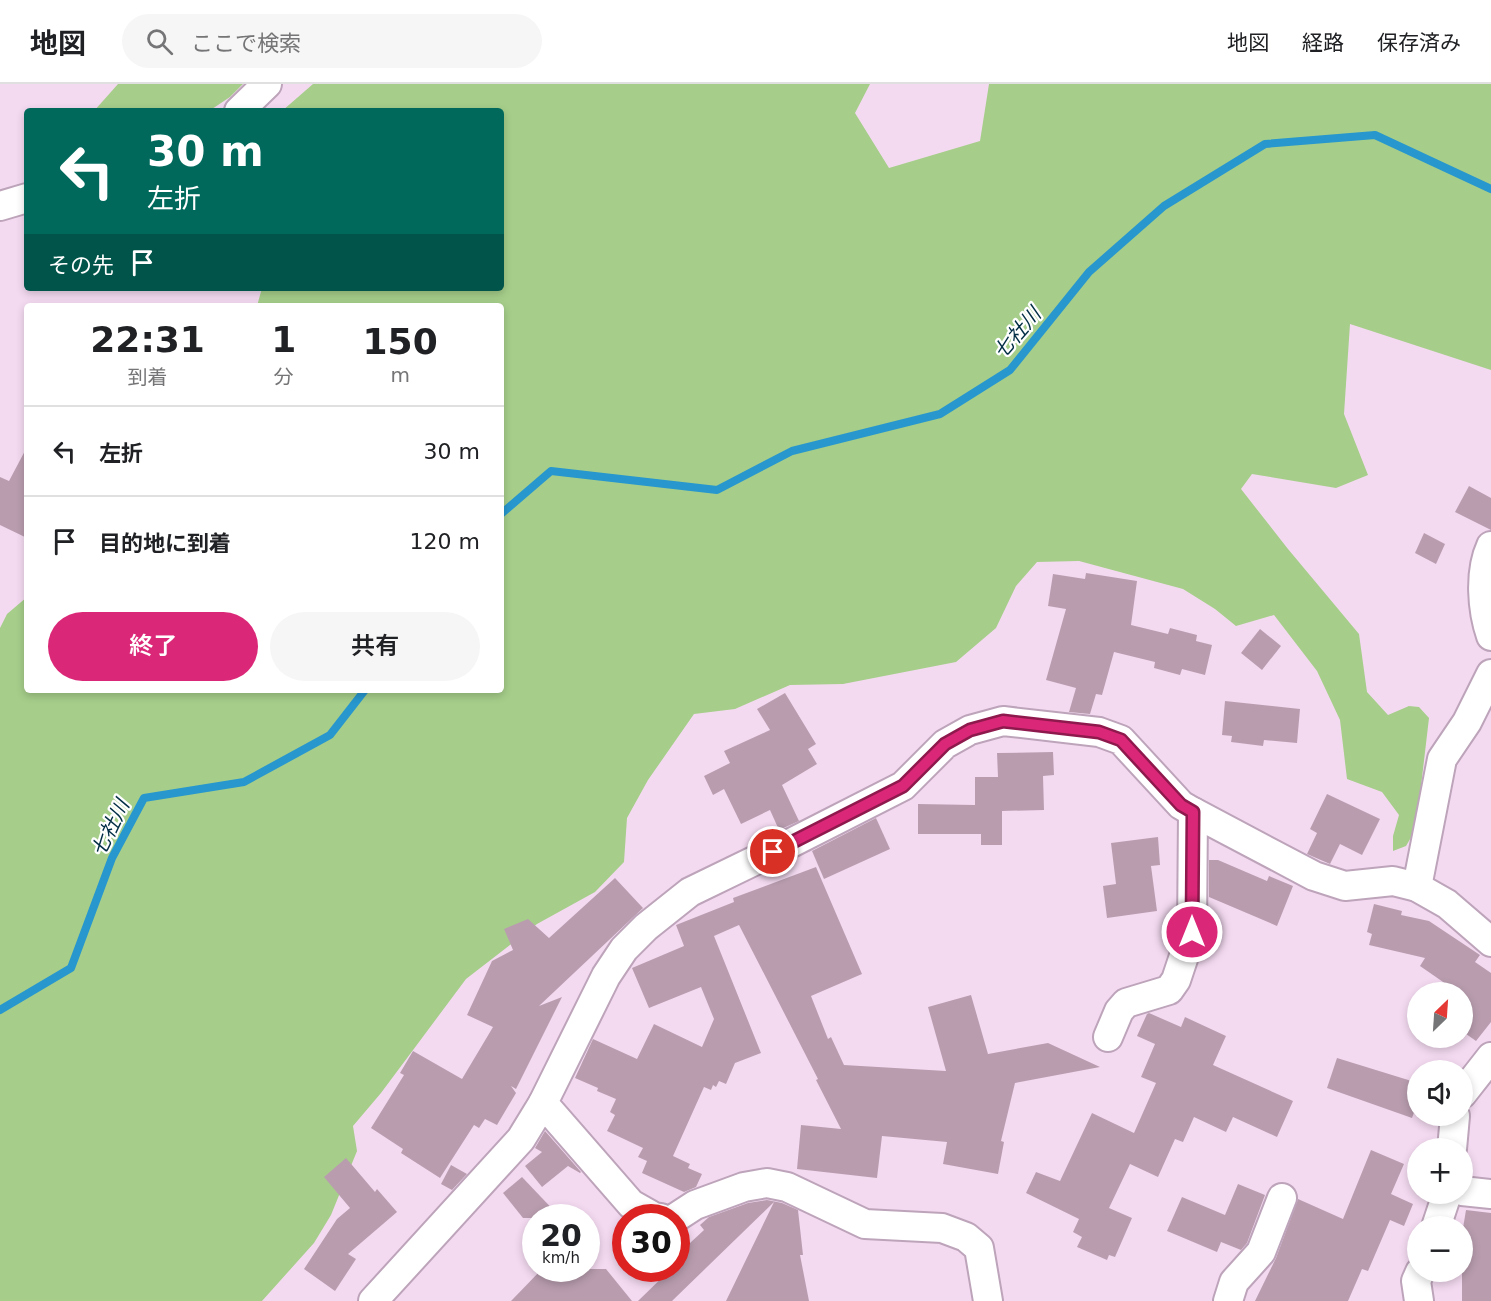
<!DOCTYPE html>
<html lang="ja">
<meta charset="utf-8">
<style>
:root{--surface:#fff;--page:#f6f6f6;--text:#202124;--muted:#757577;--line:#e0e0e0;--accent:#db2777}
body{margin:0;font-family:"DejaVu Sans","Noto Sans JP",sans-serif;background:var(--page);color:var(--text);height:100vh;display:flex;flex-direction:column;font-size:22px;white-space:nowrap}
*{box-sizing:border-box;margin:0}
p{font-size:20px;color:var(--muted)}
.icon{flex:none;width:33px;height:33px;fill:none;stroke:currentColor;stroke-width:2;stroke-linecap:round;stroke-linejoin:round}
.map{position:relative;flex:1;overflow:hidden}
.sheet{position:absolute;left:24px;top:219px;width:480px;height:390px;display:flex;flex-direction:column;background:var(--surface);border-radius:6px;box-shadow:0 3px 9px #0003}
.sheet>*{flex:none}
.banner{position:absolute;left:24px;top:24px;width:480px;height:183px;border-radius:6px;box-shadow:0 3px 9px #0003;background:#00695c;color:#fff;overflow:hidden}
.needle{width:39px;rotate:25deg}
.buttons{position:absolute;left:1407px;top:898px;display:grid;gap:12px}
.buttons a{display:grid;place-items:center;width:66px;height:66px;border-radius:50%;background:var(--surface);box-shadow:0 3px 9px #0003;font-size:30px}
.speed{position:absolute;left:522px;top:1120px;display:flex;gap:12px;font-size:30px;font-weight:700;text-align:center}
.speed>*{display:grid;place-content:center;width:78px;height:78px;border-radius:50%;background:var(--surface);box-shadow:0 3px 9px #0003;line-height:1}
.speed small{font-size:15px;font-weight:400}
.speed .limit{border:9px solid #d22;background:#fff;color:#111}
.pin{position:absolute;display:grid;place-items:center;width:51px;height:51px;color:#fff;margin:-26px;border:3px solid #fff;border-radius:50%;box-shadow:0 2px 6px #0007}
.me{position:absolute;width:66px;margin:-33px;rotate:0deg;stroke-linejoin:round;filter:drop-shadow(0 0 4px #0008)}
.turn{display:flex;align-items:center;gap:21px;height:126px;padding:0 24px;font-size:27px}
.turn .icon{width:78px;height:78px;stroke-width:2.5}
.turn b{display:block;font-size:42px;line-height:51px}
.then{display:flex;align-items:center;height:57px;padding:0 24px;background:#0003;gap:12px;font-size:22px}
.eta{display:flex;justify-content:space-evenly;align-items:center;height:102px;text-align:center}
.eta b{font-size:36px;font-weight:600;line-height:42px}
.cta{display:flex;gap:12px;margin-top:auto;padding:12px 24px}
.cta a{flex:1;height:69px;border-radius:36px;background:var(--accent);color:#fff;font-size:24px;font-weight:600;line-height:69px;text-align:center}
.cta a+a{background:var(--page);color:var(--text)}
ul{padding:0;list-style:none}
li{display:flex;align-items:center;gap:18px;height:90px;padding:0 24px;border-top:2px solid var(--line)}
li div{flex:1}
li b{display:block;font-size:22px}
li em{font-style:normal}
header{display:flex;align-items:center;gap:36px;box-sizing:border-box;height:84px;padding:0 30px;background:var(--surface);border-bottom:2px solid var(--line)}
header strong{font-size:28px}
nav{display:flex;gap:33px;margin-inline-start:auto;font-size:21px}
.search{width:420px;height:54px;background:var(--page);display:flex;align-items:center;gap:15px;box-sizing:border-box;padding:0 21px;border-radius:33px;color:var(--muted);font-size:22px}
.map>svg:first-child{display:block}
.green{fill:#a6ce8a}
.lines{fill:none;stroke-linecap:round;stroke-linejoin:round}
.stream{stroke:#2797ce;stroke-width:8}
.building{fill:#b99daf}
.minor-casing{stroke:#bda4ba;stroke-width:32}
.minor{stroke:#fff;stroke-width:28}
.route-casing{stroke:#8e194d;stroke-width:15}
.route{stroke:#db2777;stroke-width:10}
.labels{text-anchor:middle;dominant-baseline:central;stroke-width:4.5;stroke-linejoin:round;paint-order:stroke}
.water-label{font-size:20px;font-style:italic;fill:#002d44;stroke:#fff}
</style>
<header>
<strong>地図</strong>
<div class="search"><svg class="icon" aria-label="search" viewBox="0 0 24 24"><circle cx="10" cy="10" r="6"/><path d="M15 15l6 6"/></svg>ここで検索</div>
<nav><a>地図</a><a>経路</a><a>保存済み</a></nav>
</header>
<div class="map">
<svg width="1491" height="1217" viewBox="0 0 1491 1217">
<rect width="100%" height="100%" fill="#f4daf1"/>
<g class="green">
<polygon points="118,0 243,0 230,13 209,27 94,27"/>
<polygon points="313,0 870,0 855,29 889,84 980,57 989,0 1491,0 1491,286 1350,240 1344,330 1368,391 1336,404 1252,390 1241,405 1288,465 1359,550 1367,608 1388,631 1409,622 1419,623 1429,634 1416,745 1406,762 1393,767 1393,752 1399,731 1382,708 1347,695 1340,636 1317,587 1274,531 1236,542 1215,525 1183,505 1079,477 1037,478 1016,502 996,544 956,578 843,600 790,601 735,625 694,630 648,696 627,734 624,778 595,808 537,840 466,895 381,1009 353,1042 357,1067 331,1131 314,1159 262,1217 0,1217 0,544 7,530 27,513 27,606 501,606 501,222 257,222 262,204 501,204 501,27 282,27"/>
</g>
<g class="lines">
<g class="stream">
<polyline points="501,430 551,387 717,406 792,367 940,330 1010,286 1089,188 1164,122 1265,60 1375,51 1491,105"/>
<polyline points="0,926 71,884 112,774 144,714 244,698 330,651 365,606"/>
</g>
</g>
<g class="building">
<polygon points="27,363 27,454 0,441 0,393 9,397"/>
<polygon points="1469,402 1491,414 1491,446 1455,428"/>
<polygon points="1424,449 1445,460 1436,480 1415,469"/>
<polygon points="1086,489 1137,497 1131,541 1168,550 1170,544 1197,551 1196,557 1212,561 1205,591 1182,585 1180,591 1154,584 1155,578 1114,568 1102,611 1096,610 1090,630 1069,628 1076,604 1046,596 1066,525 1048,522 1053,490 1085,495"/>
<polygon points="1260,545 1281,562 1262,586 1241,569"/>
<polygon points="785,609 816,660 808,665 817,680 782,701 799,737 779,746 770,726 741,740 724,705 713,711 704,692 730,679 724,667 770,646 757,625"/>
<polygon points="1225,617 1300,625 1297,659 1264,656 1263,662 1231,658 1232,652 1222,651"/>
<polygon points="1053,668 1054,691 1043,692 1044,726 1002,727 1002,761 981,761 981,750 918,750 918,720 975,721 975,693 998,693 997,669"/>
<polygon points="1327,710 1380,735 1362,771 1340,760 1330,780 1307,770 1317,749 1310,745"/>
<polygon points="876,734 890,765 824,795 812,767"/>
<polygon points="1158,753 1160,781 1151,782 1157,827 1107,834 1103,802 1116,800 1111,759"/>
<polygon points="1209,776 1218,776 1267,797 1269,792 1293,802 1277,842 1209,813"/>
<polygon points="816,783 862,890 811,912 828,955 831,953 844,981 946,987 928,923 971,911 988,970 1048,959 1100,983 1015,999 1001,1057 1004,1058 998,1090 943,1080 947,1058 882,1052 877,1094 797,1085 801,1041 841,1045 816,996 818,995 739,841 714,852 761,969 735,979 726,1000 719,997 716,1003 713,1001 711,1006 704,1003 673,1072 690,1080 688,1084 702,1090 696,1103 684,1108 642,1089 647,1077 638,1073 643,1064 607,1047 615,1031 610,1028 616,1015 597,1007 598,1004 575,994 593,955 637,975 654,940 702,963 714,935 701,903 649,924 632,884 684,862 676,841 734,818 733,814"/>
<polygon points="615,794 643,824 539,922 562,913 516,1005 511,1002 516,1009 497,1041 485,1035 479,1044 474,1041 440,1094 401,1069 403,1065 371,1044 404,991 400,989 413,967 462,995 493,943 467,931 492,877 513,866 504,845 528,835 549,854"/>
<polygon points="1374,820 1402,827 1401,831 1429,837 1480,871 1475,878 1491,889 1491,938 1476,957 1462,947 1462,909 1459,909 1420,882 1425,874 1369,861 1372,850 1367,848"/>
<polygon points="1149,929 1181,943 1185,933 1226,952 1213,981 1293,1017 1277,1053 1233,1033 1226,1048 1194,1033 1183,1058 1175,1055 1158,1093 1130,1080 1109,1124 1132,1134 1115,1173 1109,1171 1107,1176 1077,1163 1082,1153 1073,1148 1079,1135 1026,1109 1036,1088 1060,1097 1092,1029 1134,1049 1156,999 1141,993 1155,960 1137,952 1147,930"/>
<polygon points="1337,974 1418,999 1418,1017 1412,1034 1327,1004"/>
<polygon points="545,1047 581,1088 580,1089 568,1082 542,1103 525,1082 542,1068 535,1064"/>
<polygon points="1371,1066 1404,1080 1391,1110 1413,1120 1404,1142 1390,1136 1368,1187 1362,1185 1348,1217 1255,1217 1276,1174 1298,1115 1343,1135"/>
<polygon points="346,1074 375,1108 377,1105 397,1128 348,1170 356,1175 335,1207 304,1185 337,1135 350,1124 324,1093"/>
<polygon points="451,1081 467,1090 452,1106 441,1100"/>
<polygon points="522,1093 561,1134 523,1134 503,1109"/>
<polygon points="1238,1100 1265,1111 1247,1159 1241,1166 1221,1158 1217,1168 1167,1147 1182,1113 1225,1131"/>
<polygon points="767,1116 782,1119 798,1126 803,1171 800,1171 809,1217 726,1217 774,1118 672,1217 638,1217 671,1185 676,1185 676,1172 704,1146 700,1141 709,1133 748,1119"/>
<polygon points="1466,1126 1491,1129 1491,1217 1462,1217 1462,1150"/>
<polygon points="542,1185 606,1185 632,1217 511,1217"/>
</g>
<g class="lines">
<defs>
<g id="minor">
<polyline points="239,27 267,0"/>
<polyline points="0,122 27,114"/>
<path d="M1491,462C1479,488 1482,526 1491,552"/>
<polyline points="1417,803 1442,675 1467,638 1491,590"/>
<polyline points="1108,953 1119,927 1126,919 1169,906 1176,896 1192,848 1193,728"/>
<polyline points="1462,1010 1491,973"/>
<polyline points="1452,1065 1455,1032"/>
<polyline points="1462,1107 1491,1110"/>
<polyline points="661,1134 654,1133 631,1120 543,1019 606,892 624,865 646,843 690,808 793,758 903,702 945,660 970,646 1003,637 1099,648 1121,656 1181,721 1193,728 1314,792 1345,802 1393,797 1417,803 1447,820 1491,858"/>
<polyline points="675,1134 695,1121 744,1103 767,1099 787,1103 865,1140 942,1144 966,1153 979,1164 988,1217"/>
<polyline points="1436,1143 1447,1110"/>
<polyline points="373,1217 521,1055 543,1019"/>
<polyline points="1228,1217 1234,1198 1261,1168 1282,1114"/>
<polyline points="1419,1217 1416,1197 1420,1188"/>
</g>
</defs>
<use href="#minor" class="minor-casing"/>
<use href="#minor" class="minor"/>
</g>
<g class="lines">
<defs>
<polyline id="route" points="773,768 903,702 945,660 970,646 1003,637 1099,648 1121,656 1181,721 1193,728 1192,848"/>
</defs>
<use href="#route" class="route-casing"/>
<use href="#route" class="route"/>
</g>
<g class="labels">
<g class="water-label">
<text transform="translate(1017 249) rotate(-49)">七社川</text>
<text transform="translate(110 744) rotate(-64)">七社川</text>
</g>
</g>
</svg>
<div class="buttons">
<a><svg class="needle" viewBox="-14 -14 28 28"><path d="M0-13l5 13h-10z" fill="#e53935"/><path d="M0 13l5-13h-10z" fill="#757577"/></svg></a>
<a><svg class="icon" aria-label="sound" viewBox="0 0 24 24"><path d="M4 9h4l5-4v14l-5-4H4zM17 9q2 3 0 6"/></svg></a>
<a>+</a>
<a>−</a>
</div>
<div class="speed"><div>20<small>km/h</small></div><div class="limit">30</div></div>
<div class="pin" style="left:773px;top:768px;background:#d93025"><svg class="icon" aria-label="arrive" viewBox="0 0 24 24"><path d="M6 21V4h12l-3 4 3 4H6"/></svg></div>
<svg class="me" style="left:1192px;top:848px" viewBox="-20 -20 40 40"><circle r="17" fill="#db2777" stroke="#fff" stroke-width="3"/><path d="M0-11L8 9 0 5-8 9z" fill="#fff"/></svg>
<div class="banner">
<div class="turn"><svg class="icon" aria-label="left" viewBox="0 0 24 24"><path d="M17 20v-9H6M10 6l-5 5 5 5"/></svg><div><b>30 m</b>左折</div></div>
<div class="then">その先<svg class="icon" aria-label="arrive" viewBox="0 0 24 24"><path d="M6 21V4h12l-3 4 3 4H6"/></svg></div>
</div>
<section class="sheet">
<div class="eta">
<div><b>22:31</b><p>到着</p></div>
<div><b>1</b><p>分</p></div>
<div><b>150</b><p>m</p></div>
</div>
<ul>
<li><svg class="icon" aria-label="left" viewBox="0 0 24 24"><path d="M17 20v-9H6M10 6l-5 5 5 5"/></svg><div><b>左折</b></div><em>30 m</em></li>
<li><svg class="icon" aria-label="arrive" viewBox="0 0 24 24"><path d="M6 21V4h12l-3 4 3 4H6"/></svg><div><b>目的地に到着</b></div><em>120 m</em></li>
</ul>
<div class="cta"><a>終了</a><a>共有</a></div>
</section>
</div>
